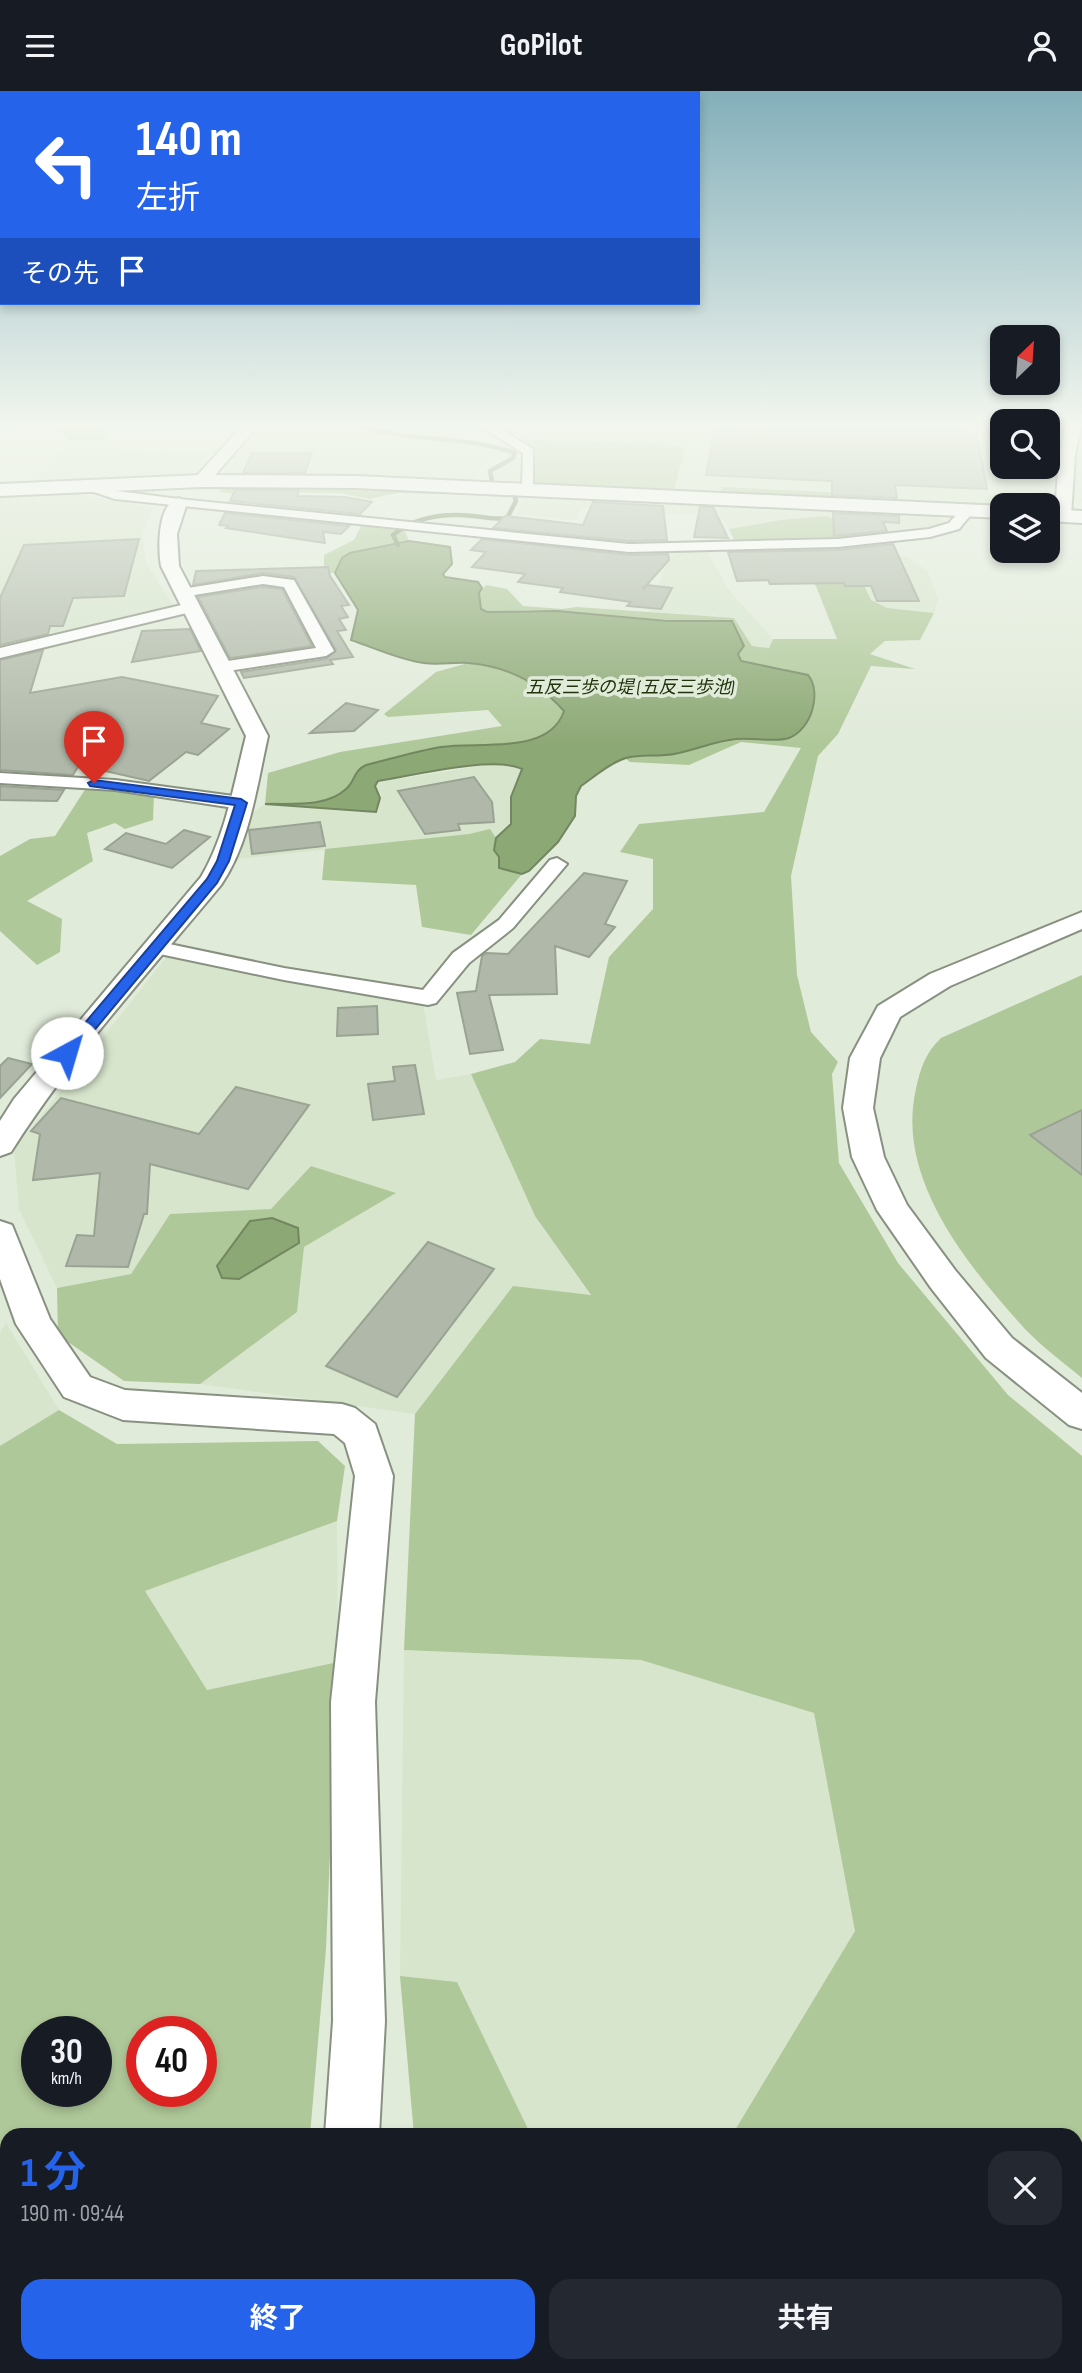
<!DOCTYPE html>
<html lang="ja">
<meta charset="utf-8">
<style>
:root{--surface:#171b24;--page:#242831;--text:#f1f3f6;--muted:#9ea1a6;--accent:#2563eb}
body{margin:0;font-family:"Sofia Sans Condensed","Noto Sans JP",sans-serif;background:var(--page);color:var(--text);height:100vh;display:flex;flex-direction:column;font-size:26px;white-space:nowrap}
*{box-sizing:border-box;margin:0}
p{font-size:23px;color:var(--muted)}
.icon{flex:none;width:38px;height:38px;fill:none;stroke:currentColor;stroke-width:2;stroke-linecap:round;stroke-linejoin:round}
.map{position:relative;flex:1;overflow:hidden}
.panel{position:absolute;left:0px;top:2037px;width:1083px;height:245px;display:flex;flex-direction:column;background:var(--surface);border-radius:21px 21px 0 0;box-shadow:0 4px 10px #0003}
.panel>*{flex:none}
.guide{position:absolute;left:0px;top:0px;width:700px;height:214px;box-shadow:0 4px 10px #0003;background:#2563eb;color:#fff;overflow:hidden}
.needle{width:46px;rotate:25deg}
.buttons{position:absolute;left:990px;top:234px;display:grid;gap:14px}
.buttons a{display:grid;place-items:center;width:70px;height:70px;border-radius:14px;background:var(--surface);box-shadow:0 4px 10px #0003;font-size:35px}
.speed{position:absolute;left:21px;top:1925px;display:flex;gap:14px;font-size:35px;font-weight:700;text-align:center}
.speed>*{display:grid;place-content:center;width:91px;height:91px;border-radius:50%;background:var(--surface);box-shadow:0 4px 10px #0003;line-height:1}
.speed small{font-size:18px;font-weight:400}
.speed .limit{border:10px solid #d22;background:#fff;color:#111}
.pin{position:absolute;display:grid;place-items:center;width:60px;height:60px;color:#fff;margin:-72px -30px;border-radius:50% 50% 50% 0;rotate:-45deg;box-shadow:0 0 7px #0007}
.pin .icon{rotate:45deg}
.me{position:absolute;width:77px;margin:-38px;rotate:39deg;stroke-linejoin:round;filter:drop-shadow(0 0 5px #0008)}
.turn{display:flex;align-items:center;gap:24px;height:147px;padding:0 21px;font-size:32px}
.turn .icon{width:91px;height:91px;stroke-width:2.5}
.turn b{display:block;font-size:49px;line-height:60px}
.then{display:flex;align-items:center;height:66px;padding:0 21px;background:#0003;gap:14px;font-size:26px}
.round{display:grid;place-items:center;flex:none;width:74px;height:74px;border-radius:21px;background:var(--page)}
.overview{display:flex;align-items:center;justify-content:space-between;height:119px;padding:0 21px}
h1{font-size:42px;font-weight:700;line-height:52px;color:var(--accent)}
.action{display:flex;gap:14px;margin-top:auto;padding:14px 21px}
.action a{flex:1;height:80px;border-radius:21px;background:var(--accent);color:#fff;font-size:28px;font-weight:700;line-height:80px;text-align:center}
.action a+a{background:var(--page);color:var(--text)}
header{display:flex;justify-content:space-between;align-items:center;height:91px;padding:0 21px;background:var(--surface);font-size:32px;font-weight:700}
.map>svg:first-child{display:block}
.built{fill:#d7e5cc}
.green{fill:#afc899;fill-rule:evenodd}
.water{fill:#8ca874;stroke:#728660;stroke-width:2}
.lines{fill:none;stroke-linecap:round;stroke-linejoin:round}
.stream{stroke:#728660;stroke-width:4.5}
.building{fill:#b0b9a9;stroke:#9aa393;stroke-width:2}
.minor-casing{stroke:#889181;stroke-width:4}
.tertiary-casing{stroke:#889181;stroke-width:4}
.trunk-casing{stroke:#889181;stroke-width:4}
.minor{fill:#fff;fill-rule:evenodd}
.tertiary{fill:#fff;fill-rule:evenodd}
.trunk{fill:#fff;fill-rule:evenodd}
.route{fill:#2563eb;stroke:#184099;stroke-width:2}
.labels{text-anchor:middle;dominant-baseline:central;stroke-width:7;stroke-linejoin:round;paint-order:stroke}
.far-water-label{font-size:18px;font-style:italic;fill:#22340d;stroke:#e1ebda}
</style>
<header><svg class="icon" aria-label="menu" viewBox="0 0 24 24"><path d="M4 6h16M4 12h16M4 18h16"/></svg>GoPilot<svg class="icon" aria-label="person" viewBox="0 0 24 24"><circle cx="12" cy="8" r="4"/><path d="M4 21q1-7 8-7t8 7"/></svg></header>
<div class="map">
<svg width="1082" height="2282" viewBox="0 0 1082 2282">
<rect width="100%" height="100%" fill="#e1ebda"/>
<g class="built">
<polygon points="261,335 353,335 381,346 468,350 503,360 503,366 486,372 474,389 229,384 224,378"/>
<polygon points="493,335 1003,335 1003,376 1048,376 1048,335 1067,335 1058,367 1053,406 1035,404 1029,413 989,411 989,415 534,392 534,360"/>
<polygon points="1082,338 1082,411 1071,410 1078,345"/>
<polygon points="106,349 124,361 206,363 192,381 177,387 34,393 70,350"/>
<polygon points="526,366 522,391 496,391 491,380 517,367"/>
<polygon points="57,401 154,416 142,443 146,472 176,518 0,553 0,404"/>
<polygon points="526,403 912,422 940,426 947,435 878,444 781,429 729,438 719,423 617,423 583,416 576,429 516,424"/>
<polygon points="707,459 728,498 773,548 770,557 752,555 716,524 687,526 648,522 671,460"/>
<polygon points="854,465 907,465 928,481 938,509 934,522 887,517 871,509"/>
<polygon points="494,673 523,678 511,706 511,733 496,747 490,738 469,743 238,768 250,723 265,713 376,721 380,707 375,695 378,691"/>
<polygon points="168,864 321,898 423,912 436,989 471,983 535,1125 591,1205 513,1195 415,1323 200,1293 297,1221 304,1156 395,1103 311,1075 271,1118 170,1123 131,1183 57,1197 19,1118 14,1059"/>
<polygon points="6,1232 59,1319 0,1355 0,1242"/>
<polygon points="337,1430 338,1571 207,1599 145,1500"/>
<polygon points="404,1559 641,1569 814,1622 855,1840 732,2044 530,2042 457,1891 400,1885"/>
</g>
<g class="green">
<path d="M8,335H102L106,349L70,350C55,334 33,338 12,339Z"/>
<polygon points="513,348 678,354 685,357 674,399 534,392 534,360"/>
<polygon points="722,396 867,403 868,409 721,401"/>
<polygon points="224,398 446,400 434,403 398,402 369,408 341,402 260,401 251,404 218,401"/>
<polygon points="827,425 841,432 865,432 878,444 828,449 736,453 729,438 781,429"/>
<polygon points="361,435 405,440 409,450 378,456 342,467 335,482 324,482 324,464 354,449"/>
<polygon points="853,470 871,509 887,517 934,522 920,549 885,550 870,563 915,578 871,575 838,643 818,665 791,785 797,884 811,941 838,971 832,983 839,1072 898,1172 1008,1304 1082,1365 1082,2195 1076,2194 1076,2044 732,2044 855,1840 814,1622 641,1569 404,1559 415,1323 513,1195 591,1204 535,1125 471,983 515,971 540,948 590,953 609,866 653,818 653,768 620,761 639,733 764,721 801,657 741,651 689,674 630,671 625,667 674,663 724,649 752,646 780,649 786,578 741,570 738,563 744,554 732,530 667,530 529,519 487,521 481,518 479,502 486,494 507,498 523,515 562,518 577,516 734,527 752,555 769,557 773,548 837,548 816,495 798,476"/>
<path d="M468,572C509,578 535,589 564,620C548,666 479,650 441,656C416,660 391,668 367,674C354,679 355,689 346,698C326,717 290,712 265,713L268,682L340,661L502,635L488,619L388,626L384,623L436,581Z"/>
<polygon points="86,697 154,703 153,729 125,738 115,732 87,742 93,770 27,810 62,828 60,861 37,874 0,840 0,765 30,748 55,745"/>
<polygon points="490,738 496,747 494,759 499,766 499,777 522,783 471,844 422,836 416,794 322,789 325,758 469,743"/>
<path d="M1082,884V1287C1063,1271 1042,1256 1025,1238C969,1176 895,1088 916,998C920,978 926,961 941,947Z"/>
<polygon points="311,1075 396,1102 304,1156 297,1221 200,1293 124,1290 58,1244 57,1197 131,1183 170,1123 271,1118"/>
<path d="M59,1319L117,1353L318,1350L345,1375L337,1430L145,1500L207,1599L338,1571L326,1858L310,2044H7V2275H289V2282H0V1355ZM37,1941H96V2000H37ZM142,1941H201V2000H142Z"/>
<polygon points="400,1885 457,1891 530,2042 538,2044 414,2044"/>
<polygon points="433,2275 855,2275 849,2282 434,2282"/>
</g>
<g class="water">
<path d="M409,450L450,456L452,473L443,483L445,486L478,491L482,497L479,502L481,518L487,521L557,520L667,530H732L744,555L738,563L741,570L808,584C822,601 812,638 789,647C774,652 753,646 736,648C715,650 695,659 674,663C659,666 641,663 626,667C611,671 594,686 581,695L576,705L575,725L558,751L529,780L522,783L499,777V766L494,759L496,747L511,733V706L522,678C494,664 411,685 378,690L375,695L380,707L376,721L265,713C290,712 326,717 346,698C356,689 353,680 366,674C391,668 416,660 441,656C478,650 549,665 564,620C539,592 506,575 468,572C454,571 439,574 424,572C400,569 375,557 351,549L358,519L335,482L342,467L350,462Z"/>
<polygon points="272,1127 298,1137 299,1152 239,1188 222,1187 217,1175 250,1130"/>
</g>
<g class="lines">
<g class="stream">
<path d="M361,335C411,351 465,344 515,362L513,367L490,380L492,390"/>
<path d="M398,454L393,444C416,425 444,422 473,425C485,426 495,429 507,427L516,410L514,403"/>
</g>
</g>
<g class="building">
<polygon points="765,335 975,335 987,398 895,394 897,407 832,404 832,390 706,384 715,337 765,339"/>
<polygon points="252,362 312,362 305,382 243,382"/>
<polygon points="235,399 299,399 297,405 345,406 372,411 360,423 230,410"/>
<polygon points="593,411 663,415 667,449 629,450 493,437 505,425 583,434"/>
<polygon points="700,416 713,416 728,447 694,446"/>
<polygon points="225,422 349,435 341,443 323,441 325,452 226,437 228,435 219,434"/>
<polygon points="833,422 899,425 899,432 883,431 887,440 834,445"/>
<polygon points="139,448 124,505 73,507 63,535 50,535 48,543 0,554 0,507 24,454"/>
<polygon points="482,448 629,464 668,463 669,469 643,498 647,494 672,497 661,518 627,515 631,511 560,501 563,497 518,491 525,483 472,476 486,461 471,459"/>
<polygon points="893,453 919,510 877,510 871,495 845,495 844,492 770,493 768,489 737,490 728,461 838,459"/>
<polygon points="328,476 330,485 349,514 341,515 348,526 339,528 346,539 337,540 353,566 330,569 333,573 244,587 241,581 326,568 336,559 294,486 263,482 193,494 196,480"/>
<polygon points="263,496 282,498 312,555 230,567 198,506"/>
<polygon points="190,538 201,560 132,571 142,540"/>
<polygon points="43,559 30,602 122,586 218,605 201,632 229,638 198,664 186,661 149,690 79,674 73,684 0,679 0,569"/>
<polygon points="346,612 378,619 354,640 310,642"/>
<polygon points="474,686 492,711 494,731 458,733 460,739 425,743 398,700"/>
<polygon points="0,695 64,699 57,710 0,709"/>
<polygon points="320,731 325,755 252,763 249,739"/>
<polygon points="184,739 210,746 172,777 105,758 126,742 166,753"/>
<polygon points="584,782 627,790 605,833 615,836 589,866 555,855 557,903 489,904 503,959 470,963 457,902 476,900 482,865 486,862 508,863"/>
<polygon points="377,915 378,943 337,945 338,917"/>
<polygon points="8,967 32,973 0,1007 0,975"/>
<polygon points="415,974 424,1023 373,1029 368,993 395,990 393,976"/>
<polygon points="236,996 309,1014 248,1098 150,1073 147,1123 144,1123 128,1176 66,1175 77,1144 94,1145 100,1082 33,1089 40,1043 31,1040 61,1007 199,1043"/>
<polygon points="1082,1019 1082,1084 1030,1044"/>
<polygon points="428,1151 494,1178 397,1306 326,1275"/>
</g>
<g class="lines">
<defs>
<g id="minor">
<polygon points="480,335 495,335 533,358 533,400 523,400 522,397 523,362"/>
<polygon points="87,390 117,400 179,408 629,453 838,448 929,438 949,432 962,417 972,417 974,420 959,438 930,446 838,456 629,461 115,408 82,397 81,394"/>
<polygon points="263,485 294,489 334,560 326,565 221,581 215,579 213,576 221,571 316,557 284,496 263,493 182,506 175,502 182,498"/>
<polygon points="190,512 195,514 198,517 195,520 0,567 0,557"/>
<polygon points="0,682 115,689 241,706 250,712 241,718 115,699 0,692"/>
<polygon points="557,767 567,773 513,837 469,872 436,912 428,914 284,889 155,862 148,860 144,856 148,852 155,850 284,877 423,899 453,862 499,829 550,769"/>
</g>
<g id="tertiary">
<polygon points="242,335 258,335 207,393 195,393 193,390 195,387"/>
<polygon points="1066,335 1081,335 1075,364 1071,424 1063,429 1055,424 1059,364"/>
<path d="M179,407L187,412L177,443L179,475L268,645C257,694 250,752 221,794C149,881 71,966 11,1061L0,1065V1030L14,1008L201,786C226,744 234,692 246,645L161,475C158,458 157,412 179,407Z"/>
<polygon points="1082,821 1082,838 950,895 900,926 880,967 873,1017 884,1066 907,1114 955,1179 1012,1247 1082,1302 1082,1338 1069,1334 986,1267 931,1197 877,1119 852,1066 843,1017 850,967 878,915 930,883"/>
<polygon points="0,1130 12,1134 50,1228 90,1286 125,1299 342,1313 355,1317 375,1333 393,1385 375,1611 385,1930 379,2044 325,2044 333,1930 331,1611 355,1385 345,1352 334,1343 123,1329 64,1306 16,1233 0,1188"/>
<polygon points="310,2275 370,2275 369,2282 309,2282"/>
</g>
<g id="trunk">
<polygon points="201,384 356,385 1003,415 1003,427 356,397 201,396 0,405 0,393"/>
<polygon points="1048,418 1082,420 1082,432 1048,430"/>
</g>
</defs>
<use href="#minor" class="minor-casing"/>
<use href="#tertiary" class="tertiary-casing"/>
<use href="#trunk" class="trunk-casing"/>
<use href="#minor" class="minor"/>
<use href="#tertiary" class="tertiary"/>
<use href="#trunk" class="trunk"/>
</g>
<linearGradient id="sky" x2="0" y2="1"><stop stop-color="#83afba"/><stop offset="0.51" stop-color="#f2f6ee"/><stop offset="1" stop-color="#f2f6ee" stop-opacity="0"/></linearGradient>
<rect width="1082" height="655" fill="url(#sky)"/>
<polygon class="route" points="94,689 241,708 247,712 229,770 217,792 72,966 62,966 62,959 207,788 217,770 235,714 90,695 88,692"/>
<g class="labels">
<g class="far-water-label">
<text x="630" y="596">五反三歩の堤 (五反三歩池)</text>
</g>
</g>
</svg>
<div class="buttons">
<a><svg class="needle" viewBox="-14 -14 28 28"><path d="M0-13l5 13h-10z" fill="#e53935"/><path d="M0 13l5-13h-10z" fill="#9ea1a6"/></svg></a>
<a><svg class="icon" aria-label="search" viewBox="0 0 24 24"><circle cx="10" cy="10" r="6"/><path d="M15 15l6 6"/></svg></a>
<a><svg class="icon" aria-label="layers" viewBox="0 0 24 24"><path d="M12 4l9 5-9 5-9-5zM3 14l9 5 9-5"/></svg></a>
</div>
<div class="speed"><div>30<small>km/h</small></div><div class="limit">40</div></div>
<div class="pin" style="left:94px;top:692px;background:#d93025"><svg class="icon" aria-label="arrive" viewBox="0 0 24 24"><path d="M6 21V4h12l-3 4 3 4H6"/></svg></div>
<svg class="me" style="left:67px;top:962px" viewBox="-20 -20 40 40"><circle r="19" fill="#fff"/><path d="M0-13L10 11 0 6-10 11z" fill="#2563eb"/></svg>
<div class="guide">
<div class="turn"><svg class="icon" aria-label="left" viewBox="0 0 24 24"><path d="M17 20v-9H6M10 6l-5 5 5 5"/></svg><div><b>140 m</b>左折</div></div>
<div class="then">その先<svg class="icon" aria-label="arrive" viewBox="0 0 24 24"><path d="M6 21V4h12l-3 4 3 4H6"/></svg></div>
</div>
<section class="panel">
<div class="overview"><div><h1>1 分</h1><p>190 m · 09:44</p></div><a class="round"><svg class="icon" aria-label="close" viewBox="0 0 24 24"><path d="M6 6l12 12M18 6L6 18"/></svg></a></div>
<div class="action"><a>終了</a><a>共有</a></div>
</section>
</div>
